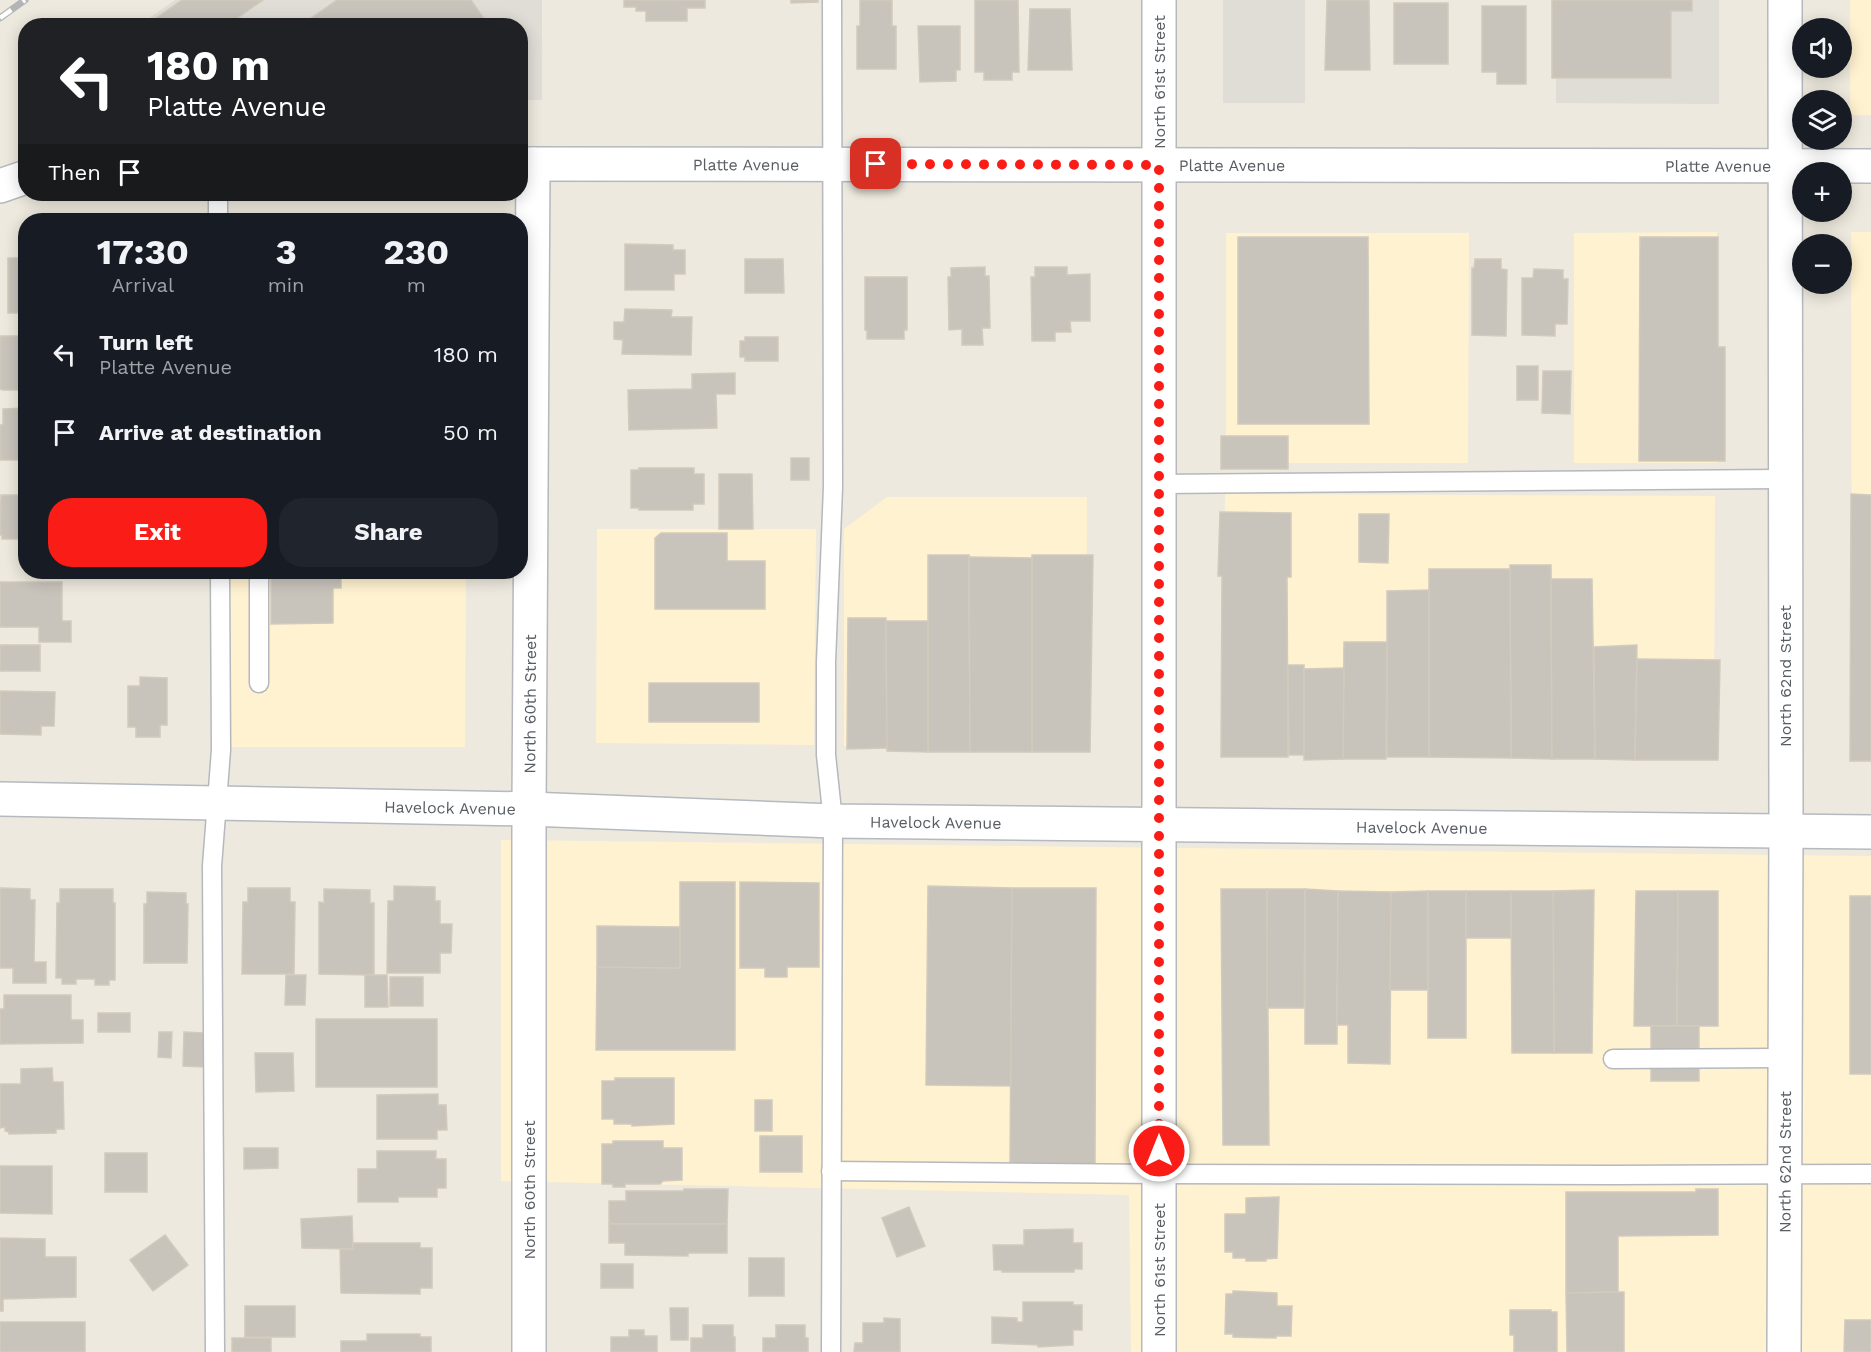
<!DOCTYPE html>
<meta charset="utf-8">
<style>
:root{--surface:#171b24;--page:#20242c;--text:#f1f3f6;--muted:#9ea1a6;--accent:#fa1d17}
body{margin:0;font-family:"Work Sans",sans-serif;background:var(--page);color:var(--text);height:100vh;display:flex;flex-direction:column;font-size:22px;white-space:nowrap}
*{box-sizing:border-box;margin:0}
p{font-size:20px;color:var(--muted)}
.icon{flex:none;width:33px;height:33px;fill:none;stroke:currentColor;stroke-width:2;stroke-linecap:round;stroke-linejoin:round}
.map{position:relative;flex:1;overflow:hidden}
.details{position:absolute;left:18px;top:213px;width:510px;height:366px;display:flex;flex-direction:column;background:var(--surface);border-radius:24px;box-shadow:0 3px 15px #0003}
.details>*{flex:none}
.banner{position:absolute;left:18px;top:18px;width:510px;height:183px;border-radius:24px;box-shadow:0 3px 15px #0003;background:#202124;color:#fff;overflow:hidden}
.controls{position:absolute;left:1792px;top:18px;display:grid;gap:12px}
.controls a{display:grid;place-items:center;width:60px;height:60px;border-radius:50%;background:var(--surface);box-shadow:0 3px 15px #0003;font-size:30px}
.pin{position:absolute;display:grid;place-items:center;width:51px;height:51px;color:#fff;margin:-26px;border-radius:12px;box-shadow:0 3px 9px #0006}
.me{position:absolute;width:66px;margin:-33px;rotate:0deg;stroke-linejoin:round;filter:drop-shadow(0 0 4px #0008)}
.turn{display:flex;align-items:center;gap:21px;height:126px;padding:0 30px;font-size:27px}
.turn .icon{width:78px;height:78px;stroke-width:2.5}
.turn b{display:block;font-size:42px;line-height:51px}
.then{display:flex;align-items:center;height:57px;padding:0 30px;background:#0003;gap:12px;font-size:22px}
.eta{display:flex;justify-content:space-evenly;align-items:center;height:102px;text-align:center}
.eta b{font-size:36px;font-weight:700;line-height:42px}
.primary-button{display:flex;gap:12px;margin-top:auto;padding:12px 30px}
.primary-button a{flex:1;height:69px;border-radius:24px;background:var(--accent);color:#fff;font-size:24px;font-weight:700;line-height:69px;text-align:center}
.primary-button a+a{background:var(--page);color:var(--text)}
ul{padding:0;list-style:none}
li{display:flex;align-items:center;gap:18px;height:78px;padding:0 30px}
li div{flex:1}
li b{display:block;font-size:22px}
li em{font-style:normal}
.map>svg:first-child{display:block}
.commercial{fill:#fff2d1}
.industrial{fill:#e0dcd6}
.building{fill:#c8c3bb;stroke:#d2cabc;stroke-width:1.5}
.lines{fill:none;stroke-linecap:round;stroke-linejoin:round}
.service-casing{stroke:#b5b8bd;stroke-width:21}
.minor-casing{stroke:#b5b8bd;stroke-width:36}
.secondary-casing{stroke:#b5bac0;stroke-width:36}
.service{stroke:#fff;stroke-width:18}
.minor{stroke:#fff;stroke-width:33}
.secondary{stroke:#fff;stroke-width:33}
.rail-casing{stroke:#b3b4b5;stroke-width:7}
.rail{stroke:#fff;stroke-width:4.5;stroke-dasharray:14;stroke-linecap:butt}
.route{stroke:#fa1d17;stroke-width:10;stroke-dasharray:0 18}
.labels{text-anchor:middle;dominant-baseline:central;stroke-width:5;stroke-linejoin:round;paint-order:stroke}
.street-label{font-size:16px;fill:#585d62;stroke:#fff}
</style>
<div class="map">
<svg width="1871" height="1352" viewBox="0 0 1871 1352">
<rect width="100%" height="100%" fill="#ede9de"/>
<g class="commercial">
<rect x="1850" y="0" width="21" height="115"/>
<polygon points="1717,232 1717,463 1574,463 1574,233"/>
<polygon points="1851,232 1871,232 1871,758 1852,758"/>
<polygon points="1226,233 1469,233 1468,463 1226,463"/>
<polygon points="1225,494 1715,496 1714,758 1224,755"/>
<polygon points="887,497 1087,497 1086,746 844,746 844,529"/>
<polygon points="597,529 816,529 814,745 596,743"/>
<polygon points="230,572 466,572 465,747 230,747"/>
<polygon points="501,840 1871,856 1871,1352 1131,1352 1129,1195 501,1181"/>
</g>
<g class="industrial">
<polygon points="175,0 542,0 542,100 521,100 520,26 138,26"/>
<rect x="1223" y="0" width="82" height="103"/>
<polygon points="1556,0 1719,0 1719,104 1556,103"/>
</g>
<g class="building">
<polygon points="182,0 263,0 226,26 145,26"/>
<polygon points="337,0 471,0 489,26 300,26"/>
<polygon points="624,0 705,0 705,8 687,8 687,21 646,21 646,11 636,11 636,7 624,7"/>
<polygon points="791,0 818,0 818,2 791,3"/>
<polygon points="860,0 892,0 892,26 896,26 896,69 857,69 857,26 860,26"/>
<polygon points="975,0 1018,0 1019,72 1012,72 1012,80 984,80 984,72 975,72"/>
<polygon points="1327,0 1369,0 1370,70 1325,70"/>
<polygon points="1552,0 1692,0 1692,11 1671,11 1671,78 1552,78"/>
<rect x="1394" y="3" width="54" height="61"/>
<polygon points="1482,6 1526,6 1526,84 1497,84 1497,72 1482,72"/>
<polygon points="1030,9 1070,9 1072,70 1028,70"/>
<polygon points="918,26 960,26 960,70 956,70 956,81 920,82"/>
<polygon points="1238,237 1368,237 1369,424 1238,424"/>
<polygon points="1640,237 1718,237 1718,347 1725,347 1725,461 1639,461"/>
<polygon points="625,244 673,245 673,250 685,250 685,274 674,274 674,290 625,290"/>
<rect x="8" y="258" width="18" height="55"/>
<polygon points="745,259 783,259 784,293 745,293"/>
<polygon points="1475,259 1501,259 1501,269 1507,270 1506,336 1472,335 1472,268 1474,268"/>
<polygon points="985,267 985,276 989,276 990,328 982,328 983,345 962,345 962,329 949,330 948,277 951,277 951,268"/>
<polygon points="1035,267 1067,267 1067,275 1090,274 1090,321 1070,321 1071,332 1055,332 1055,341 1032,341 1031,277 1035,277"/>
<polygon points="1534,269 1563,270 1563,279 1568,279 1567,324 1555,324 1555,336 1522,335 1522,278 1533,278"/>
<polygon points="865,277 907,277 907,330 904,330 904,339 867,339 867,330 865,330"/>
<polygon points="625,309 672,310 671,317 692,317 691,355 622,354 623,340 614,339 614,322 624,322"/>
<polygon points="0,336 26,336 26,390 3,390 0,389"/>
<polygon points="745,337 778,337 778,361 745,361 745,357 740,357 740,341 745,341"/>
<rect x="1517" y="366" width="21" height="34"/>
<polygon points="1543,371 1571,371 1570,414 1542,413"/>
<polygon points="735,373 735,394 716,394 717,428 629,430 628,390 692,389 692,374"/>
<polygon points="26,408 26,460 0,460 0,425 3,425 3,409"/>
<rect x="1221" y="436" width="67" height="33"/>
<rect x="791" y="458" width="18" height="22"/>
<polygon points="639,468 694,468 694,474 704,474 704,504 693,504 693,510 639,510 639,508 631,508 631,470 639,470"/>
<polygon points="719,474 752,474 753,529 719,529"/>
<polygon points="1851,494 1871,495 1871,761 1850,761"/>
<polygon points="1,495 26,495 26,539 2,539 2,535 0,535"/>
<polygon points="1220,512 1291,513 1291,577 1287,577 1288,757 1221,757 1222,576 1218,576"/>
<polygon points="1359,514 1389,514 1388,563 1359,562"/>
<polygon points="661,533 727,533 727,561 765,561 765,609 655,609 655,538"/>
<polygon points="928,555 969,555 970,752 928,752"/>
<polygon points="1032,555 1093,555 1090,752 1032,752"/>
<polygon points="969,557 1032,558 1032,752 970,752"/>
<polygon points="1510,565 1551,565 1552,759 1511,758"/>
<polygon points="1429,569 1510,569 1511,758 1429,757"/>
<polygon points="271,572 341,572 341,588 333,588 333,623 271,624"/>
<polygon points="1551,579 1592,579 1595,759 1552,759"/>
<polygon points="0,582 62,582 62,621 71,621 71,642 39,642 39,627 0,627"/>
<polygon points="1429,590 1429,757 1387,757 1387,591"/>
<polygon points="848,618 886,618 887,748 847,749"/>
<polygon points="886,621 928,621 928,752 887,751"/>
<polygon points="1344,642 1387,642 1386,759 1343,759"/>
<rect x="0" y="645" width="40" height="26"/>
<polygon points="1637,645 1635,760 1595,759 1594,647"/>
<polygon points="1637,659 1720,660 1718,760 1635,760"/>
<polygon points="1288,665 1304,665 1304,755 1289,755"/>
<polygon points="1344,668 1343,759 1304,760 1304,669"/>
<polygon points="140,677 167,678 167,725 160,725 160,737 136,737 136,727 128,727 128,686 140,686"/>
<rect x="649" y="683" width="110" height="39"/>
<polygon points="0,691 55,692 54,726 41,726 41,735 0,734"/>
<polygon points="680,882 735,882 735,1050 596,1050 597,967 680,968"/>
<polygon points="740,882 819,883 819,967 787,967 787,977 765,977 765,968 740,968"/>
<polygon points="394,886 435,887 435,901 440,901 440,924 452,924 451,953 440,953 440,973 387,973 388,901 394,901"/>
<polygon points="928,886 1012,888 1011,1086 926,1085"/>
<polygon points="0,888 30,889 30,900 35,900 34,962 46,962 46,983 13,983 13,968 0,968"/>
<polygon points="248,888 290,888 290,902 295,902 294,974 242,974 243,902 248,902"/>
<polygon points="1012,888 1096,888 1095,1164 1010,1163"/>
<polygon points="60,889 113,889 113,903 115,903 115,980 109,980 109,985 95,985 95,979 76,979 76,984 62,984 62,978 56,978 57,903 60,903"/>
<polygon points="324,889 370,890 370,903 374,903 374,975 319,974 319,902 324,903"/>
<polygon points="1221,889 1267,889 1269,1145 1223,1145"/>
<polygon points="1267,889 1305,889 1304,1008 1267,1008"/>
<polygon points="1305,889 1338,891 1337,1044 1305,1044"/>
<polygon points="1594,890 1592,1053 1554,1053 1553,891"/>
<polygon points="1338,891 1391,892 1390,1064 1348,1063 1348,1025 1337,1025"/>
<polygon points="1428,891 1428,990 1390,990 1391,892"/>
<rect x="1428" y="891" width="38" height="147"/>
<rect x="1466" y="891" width="45" height="47"/>
<polygon points="1511,891 1553,891 1554,1053 1512,1053"/>
<polygon points="1636,891 1678,891 1677,1026 1634,1026"/>
<polygon points="1678,891 1718,891 1718,1026 1677,1026"/>
<polygon points="147,892 186,893 186,904 188,904 187,963 144,963 144,904 147,904"/>
<rect x="1850" y="896" width="21" height="178"/>
<polygon points="597,926 680,927 680,968 597,967"/>
<polygon points="286,975 306,975 305,1005 285,1005"/>
<polygon points="365,975 387,975 388,1007 365,1007"/>
<rect x="390" y="977" width="33" height="29"/>
<polygon points="4,995 71,995 71,1020 83,1020 83,1043 0,1044 0,1009 4,1009"/>
<rect x="98" y="1013" width="32" height="19"/>
<rect x="316" y="1019" width="121" height="68"/>
<rect x="1651" y="1026" width="48" height="55"/>
<polygon points="159,1032 172,1032 171,1058 158,1057"/>
<polygon points="184,1032 204,1033 204,1067 183,1066"/>
<polygon points="255,1053 293,1053 294,1091 256,1092"/>
<polygon points="52,1068 53,1082 63,1082 64,1129 56,1129 56,1133 9,1134 9,1132 5,1131 5,1127 0,1128 0,1084 21,1084 21,1069"/>
<polygon points="615,1078 674,1078 674,1124 632,1126 632,1124 614,1124 614,1119 602,1119 602,1081 615,1081"/>
<polygon points="438,1094 438,1105 446,1105 447,1130 437,1130 437,1139 377,1139 377,1095"/>
<rect x="755" y="1100" width="17" height="31"/>
<rect x="760" y="1136" width="42" height="36"/>
<polygon points="613,1141 663,1141 663,1148 682,1148 682,1180 663,1181 660,1184 625,1184 625,1187 613,1187 613,1184 602,1184 602,1144 613,1144"/>
<polygon points="244,1148 278,1148 278,1168 244,1169"/>
<polygon points="377,1151 436,1151 436,1159 446,1159 446,1188 437,1188 437,1197 398,1197 398,1202 358,1202 358,1169 377,1169"/>
<rect x="105" y="1153" width="42" height="39"/>
<polygon points="0,1166 52,1166 52,1214 0,1213"/>
<polygon points="684,1189 728,1189 727,1224 609,1224 609,1201 626,1201 626,1191 684,1191"/>
<polygon points="1696,1189 1718,1189 1718,1235 1618,1236 1618,1292 1566,1293 1566,1192 1696,1192"/>
<polygon points="1279,1197 1277,1258 1266,1259 1266,1261 1246,1261 1246,1258 1233,1258 1233,1252 1225,1252 1225,1214 1246,1214 1246,1198"/>
<polygon points="909,1207 925,1246 897,1257 882,1218"/>
<polygon points="352,1216 353,1249 302,1248 301,1219"/>
<polygon points="609,1224 727,1224 727,1253 688,1253 688,1256 625,1255 625,1243 609,1243"/>
<polygon points="1073,1229 1073,1243 1082,1243 1082,1269 1074,1269 1074,1272 1002,1272 1002,1270 994,1270 993,1245 1024,1245 1024,1230"/>
<polygon points="165,1235 188,1265 153,1291 130,1260"/>
<polygon points="0,1238 45,1239 45,1257 76,1257 76,1297 3,1299 3,1311 0,1311"/>
<polygon points="353,1243 420,1243 420,1248 432,1248 432,1288 420,1288 420,1294 341,1293 340,1249 353,1249"/>
<rect x="749" y="1258" width="35" height="38"/>
<rect x="601" y="1264" width="32" height="24"/>
<polygon points="1233,1291 1277,1293 1277,1306 1292,1306 1291,1336 1276,1336 1276,1338 1233,1337 1233,1334 1225,1334 1226,1294 1233,1294"/>
<polygon points="1624,1292 1624,1352 1567,1352 1566,1293"/>
<polygon points="1023,1302 1073,1302 1073,1305 1082,1305 1082,1330 1073,1330 1073,1345 1038,1347 1038,1345 992,1343 992,1317 1017,1318 1017,1322 1023,1322"/>
<rect x="245" y="1306" width="50" height="31"/>
<polygon points="670,1308 688,1308 688,1340 671,1340"/>
<polygon points="1510,1310 1551,1310 1551,1312 1557,1312 1557,1352 1514,1352 1514,1335 1510,1335"/>
<polygon points="884,1318 900,1319 900,1352 854,1352 855,1343 863,1343 863,1323 884,1323"/>
<polygon points="1845,1320 1871,1320 1871,1352 1844,1352"/>
<rect x="0" y="1322" width="85" height="30"/>
<polygon points="703,1325 733,1325 733,1337 735,1337 735,1352 691,1352 691,1338 703,1338"/>
<polygon points="776,1325 805,1325 805,1338 808,1338 808,1352 763,1352 763,1338 776,1338"/>
<polygon points="629,1330 644,1330 644,1336 657,1336 657,1352 611,1352 611,1337 629,1337"/>
<polygon points="367,1334 420,1334 420,1337 431,1337 431,1352 341,1352 341,1341 367,1341"/>
<rect x="232" y="1338" width="39" height="14"/>
</g>
<g class="lines">
<defs>
<g id="service">
<polyline points="218,220 218,194"/>
<polyline points="1160,484 1785,479"/>
<polyline points="259,683 259,572"/>
<polyline points="1613,1059 1785,1058"/>
<polyline points="831,1171 1159,1174 1613,1175 1871,1174"/>
<polyline points="215,1352 212,866 221,750 220,572"/>
<polyline points="831,1352 833,821 826,755 826,662 833,487 832,0"/>
</g>
<g id="minor">
<path id="s1" d="M520,164L1871,166"/>
<polyline points="0,186 26,177"/>
<path id="s2" d="M529,1352V809L533,164"/>
<polyline points="1159,1352 1159,0"/>
<path id="s3" d="M1784,1352L1786,830L1785,0"/>
</g>
<g id="secondary">
<path id="s4" d="M0,799L529,809L833,821L1871,832"/>
</g>
</defs>
<use href="#service" class="service-casing"/>
<use href="#minor" class="minor-casing"/>
<use href="#secondary" class="secondary-casing"/>
<use href="#service" class="service"/>
<use href="#minor" class="minor"/>
<use href="#secondary" class="secondary"/>
<defs>
<polyline id="rail" points="0,18 25,0"/>
</defs>
<use href="#rail" class="rail-casing"/>
<use href="#rail" class="rail"/>
</g>
<g class="lines">
<polyline class="route" points="876,164 1159,165 1159,1151"/>
</g>
<g class="labels">
<g class="street-label">
<text transform="translate(1159 82) rotate(-90)">North 61st Street</text>
<text stroke="none"><textPath href="#s1" startOffset="226">Platte Avenue</textPath></text>
<text stroke="none"><textPath href="#s1" startOffset="712">Platte Avenue</textPath></text>
<text stroke="none"><textPath href="#s1" startOffset="1198">Platte Avenue</textPath></text>
<text transform="translate(1785 676) rotate(-90)">North 62nd Street</text>
<text stroke="none"><textPath href="#s2" startOffset="648">North 60th Street</textPath></text>
<text stroke="none"><textPath href="#s4" startOffset="450">Havelock Avenue</textPath></text>
<text stroke="none"><textPath href="#s4" startOffset="936">Havelock Avenue</textPath></text>
<text stroke="none"><textPath href="#s4" startOffset="1422">Havelock Avenue</textPath></text>
<text stroke="none"><textPath href="#s3" startOffset="190">North 62nd Street</textPath></text>
<text transform="translate(529 1190) rotate(-90)">North 60th Street</text>
<text transform="translate(1159 1270) rotate(-90)">North 61st Street</text>
</g>
</g>
</svg>
<div class="controls">
<a><svg class="icon" aria-label="sound" viewBox="0 0 24 24"><path d="M4 9h4l5-4v14l-5-4H4zM17 9q2 3 0 6"/></svg></a>
<a><svg class="icon" aria-label="layers" viewBox="0 0 24 24"><path d="M12 4l9 5-9 5-9-5zM3 14l9 5 9-5"/></svg></a>
<a>+</a>
<a>−</a>
</div>
<div class="pin" style="left:876px;top:164px;background:#d93025"><svg class="icon" aria-label="arrive" viewBox="0 0 24 24"><path d="M6 21V4h12l-3 4 3 4H6"/></svg></div>
<svg class="me" style="left:1159px;top:1151px" viewBox="-20 -20 40 40"><circle r="17" fill="#fa1d17" stroke="#fff" stroke-width="3"/><path d="M0-11L8 9 0 5-8 9z" fill="#fff"/></svg>
<div class="banner">
<div class="turn"><svg class="icon" aria-label="left" viewBox="0 0 24 24"><path d="M17 20v-9H6M10 6l-5 5 5 5"/></svg><div><b>180 m</b>Platte Avenue</div></div>
<div class="then">Then<svg class="icon" aria-label="arrive" viewBox="0 0 24 24"><path d="M6 21V4h12l-3 4 3 4H6"/></svg></div>
</div>
<section class="details">
<div class="eta">
<div><b>17:30</b><p>Arrival</p></div>
<div><b>3</b><p>min</p></div>
<div><b>230</b><p>m</p></div>
</div>
<ul>
<li><svg class="icon" aria-label="left" viewBox="0 0 24 24"><path d="M17 20v-9H6M10 6l-5 5 5 5"/></svg><div><b>Turn left</b><p>Platte Avenue</p></div><em>180 m</em></li>
<li><svg class="icon" aria-label="arrive" viewBox="0 0 24 24"><path d="M6 21V4h12l-3 4 3 4H6"/></svg><div><b>Arrive at destination</b></div><em>50 m</em></li>
</ul>
<div class="primary-button"><a>Exit</a><a>Share</a></div>
</section>
</div>
